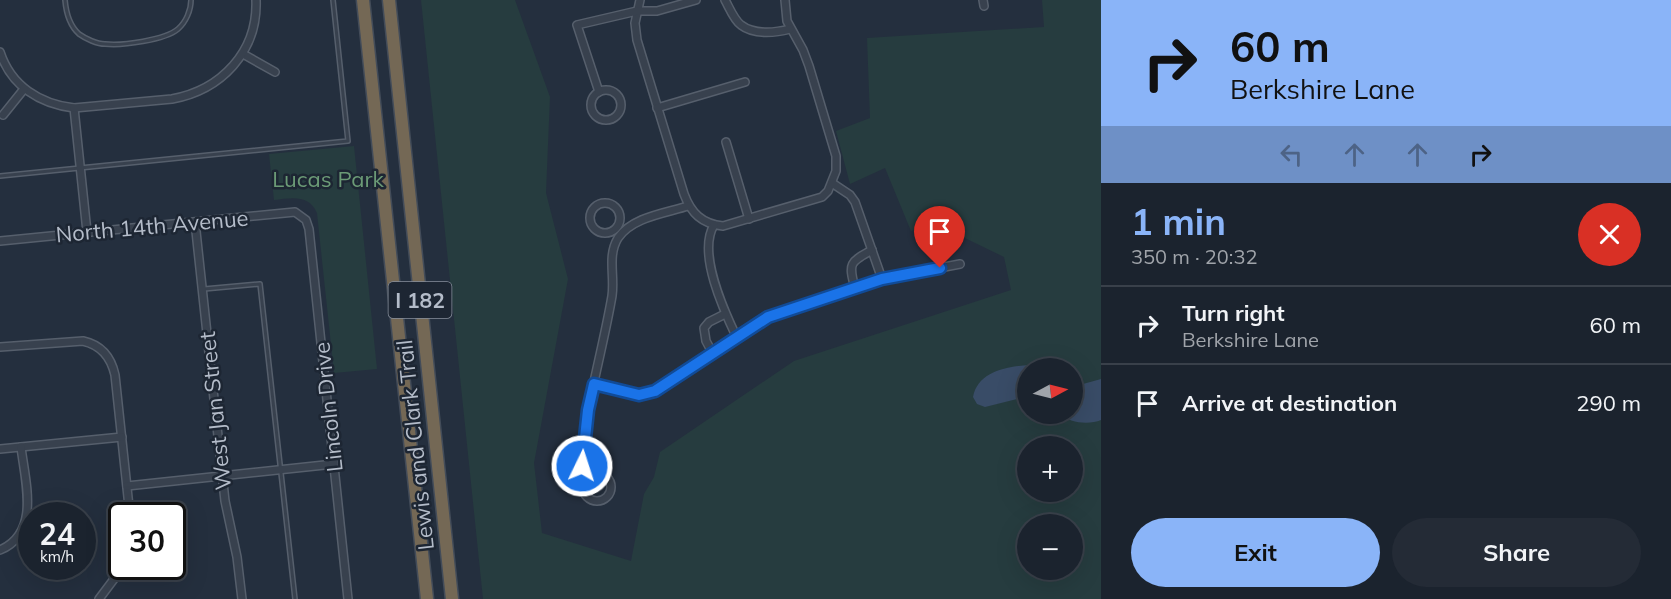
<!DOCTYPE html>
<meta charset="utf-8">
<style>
:root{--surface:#1b232e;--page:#242b36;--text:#f1f3f6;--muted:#a0a4aa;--line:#39404a;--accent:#8ab4f8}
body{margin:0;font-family:Mulish,sans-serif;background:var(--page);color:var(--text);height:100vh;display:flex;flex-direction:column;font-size:22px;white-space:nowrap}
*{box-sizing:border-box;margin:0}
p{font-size:20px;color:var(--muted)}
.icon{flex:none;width:33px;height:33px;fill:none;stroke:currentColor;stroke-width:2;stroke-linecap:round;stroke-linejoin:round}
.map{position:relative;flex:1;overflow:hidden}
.drawer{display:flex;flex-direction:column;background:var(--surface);width:570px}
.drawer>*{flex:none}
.top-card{background:#8ab4f8;color:#111;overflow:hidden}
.needle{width:39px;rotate:83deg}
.buttons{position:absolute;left:1017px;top:358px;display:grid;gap:12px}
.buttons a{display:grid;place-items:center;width:66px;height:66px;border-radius:50%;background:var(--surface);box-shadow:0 6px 24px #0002,0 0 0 2px var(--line);font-size:30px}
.speed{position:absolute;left:18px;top:502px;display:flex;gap:12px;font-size:30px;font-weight:700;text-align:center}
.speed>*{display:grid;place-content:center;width:78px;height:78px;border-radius:50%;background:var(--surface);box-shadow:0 6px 24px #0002,0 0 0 2px var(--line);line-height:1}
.speed small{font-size:15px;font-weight:400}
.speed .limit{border:3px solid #111;border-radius:9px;background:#fff;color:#111}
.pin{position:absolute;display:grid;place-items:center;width:51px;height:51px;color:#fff;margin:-62px -26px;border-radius:50% 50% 50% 0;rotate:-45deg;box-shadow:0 0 6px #0007}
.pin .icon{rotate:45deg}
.me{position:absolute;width:66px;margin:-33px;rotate:4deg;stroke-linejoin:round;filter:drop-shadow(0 0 4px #0008)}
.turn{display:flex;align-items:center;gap:21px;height:126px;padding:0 30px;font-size:27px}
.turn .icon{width:78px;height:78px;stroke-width:2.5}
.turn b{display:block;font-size:42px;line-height:51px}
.lanes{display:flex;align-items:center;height:57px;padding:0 30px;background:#0003;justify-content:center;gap:30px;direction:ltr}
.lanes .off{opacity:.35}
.round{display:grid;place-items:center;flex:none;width:63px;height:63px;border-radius:32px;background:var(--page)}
.head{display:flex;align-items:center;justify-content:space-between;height:102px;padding:0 30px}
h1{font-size:36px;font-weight:700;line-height:45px;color:var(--accent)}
.button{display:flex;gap:12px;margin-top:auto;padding:12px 30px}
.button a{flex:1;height:69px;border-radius:36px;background:var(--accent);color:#111;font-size:24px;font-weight:700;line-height:69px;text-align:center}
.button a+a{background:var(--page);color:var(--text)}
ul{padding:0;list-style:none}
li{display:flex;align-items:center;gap:18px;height:78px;padding:0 30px;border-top:2px solid var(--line)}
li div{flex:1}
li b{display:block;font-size:22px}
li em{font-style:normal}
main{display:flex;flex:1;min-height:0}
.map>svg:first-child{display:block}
.green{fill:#263c3f;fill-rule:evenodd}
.water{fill:#394c67}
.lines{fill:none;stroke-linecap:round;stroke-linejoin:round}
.lane-casing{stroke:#565f6c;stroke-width:6}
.street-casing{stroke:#565f6c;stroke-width:10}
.highway-casing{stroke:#434c59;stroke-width:15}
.lane{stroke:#38414e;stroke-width:3}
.street{stroke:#38414e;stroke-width:7}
.highway{stroke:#746855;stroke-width:12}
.route-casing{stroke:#114b97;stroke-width:15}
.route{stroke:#1a73e8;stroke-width:10}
.labels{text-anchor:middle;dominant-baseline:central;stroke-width:5;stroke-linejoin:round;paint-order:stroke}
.shield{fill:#1d2633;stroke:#878f9c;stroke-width:1.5}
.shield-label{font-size:21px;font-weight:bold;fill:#b4bcc9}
.park-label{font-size:22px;fill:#6b9a76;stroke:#1d2633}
.street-label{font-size:22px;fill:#b4bcc9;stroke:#1d2633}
</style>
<main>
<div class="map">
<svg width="1101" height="599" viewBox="0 0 1101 599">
<rect width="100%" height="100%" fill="#242f3e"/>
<g class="green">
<path d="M421,0H515L550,97L546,193L568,279L534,463L542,533L631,561L644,494L654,477L660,452L794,361L1011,290L1004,257L936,224L911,231L885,168L850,184L836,131L870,118L867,38L1044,27L1042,0H1101V599H483ZM1028,369H1072V414H1028ZM1028,447H1072V492H1028ZM1028,525H1072V570H1028Z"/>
<path d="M354,146L377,369L334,373L317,213C309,194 291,198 274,200L269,154Z"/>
</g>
<g class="water">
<path d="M1031,365L1046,369H1028L1027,399L1021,398L985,407L977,404L973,397C978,371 1008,366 1031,365Z"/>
<path d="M1101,379V420C1089,425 1069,423 1060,414H1072L1073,380L1083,384Z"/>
</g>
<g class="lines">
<defs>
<g id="lane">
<path d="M65,0C66,12 69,25 79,34C86,39 97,44 105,44C122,46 165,40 178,29C186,22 191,10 191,0"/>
<polyline points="0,176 348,141 333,0"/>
<polyline points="204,289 260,284 295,599"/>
</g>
<g id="street">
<path d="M640,0L635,23L637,40L684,194C691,213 702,224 723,226L822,197L828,191L836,171V156L809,66L803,50L787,21L785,0"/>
<path d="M725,0C729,7 734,20 741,25C754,35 775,33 790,29"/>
<polyline points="983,0 984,6"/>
<path d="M0,52C11,86 40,104 74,108L87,232"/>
<polyline points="243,54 275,72"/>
<circle cx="606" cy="105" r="15"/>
<polyline points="599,92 577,25 637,11 657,11 696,0"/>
<path d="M74,108L172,99C221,90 258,52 256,0"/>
<polyline points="657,108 745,82"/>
<polyline points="3,115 24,89"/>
<polyline points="726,142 749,219"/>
<polyline points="832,183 850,195 855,202 882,279"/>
<circle cx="605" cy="218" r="15"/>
<polyline points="195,222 225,501 237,557 242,599"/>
<path d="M714,225C697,253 724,311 737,338"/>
<polyline points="0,241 295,212 306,220 309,229 348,599"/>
<path d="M855,288C848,263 850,262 872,250"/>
<path d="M0,347L83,341C101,345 111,357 115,375L130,516"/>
<polyline points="713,354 706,341 704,328 709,322 725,314"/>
<polyline points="594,384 639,395 655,391 768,317 882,279 960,264"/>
<polyline points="0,449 122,437"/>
<circle cx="597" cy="487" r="14"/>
<path d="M586,477C577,447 588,412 594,382C600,354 607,325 612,296C615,276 607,256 618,238C632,217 666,213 688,206"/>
<polyline points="127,486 334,464"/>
<path d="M0,550C41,533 25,481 21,447"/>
<polyline points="99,599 123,567"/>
</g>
<g id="highway">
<polyline points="363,0 427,599"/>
<polyline points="389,0 452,599"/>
</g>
</defs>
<use href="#lane" class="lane-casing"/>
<use href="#street" class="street-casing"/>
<use href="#highway" class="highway-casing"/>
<use href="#lane" class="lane"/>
<use href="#street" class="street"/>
<use href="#highway" class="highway"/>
</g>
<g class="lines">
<defs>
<polyline id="route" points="582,466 588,410 594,384 639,395 655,391 768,317 882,279 940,268"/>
</defs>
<use href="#route" class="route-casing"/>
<use href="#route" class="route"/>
</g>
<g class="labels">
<rect class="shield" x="388.5" y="282" width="63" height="36" rx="4.5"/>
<g class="shield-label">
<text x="420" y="300">I 182</text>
</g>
<g class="park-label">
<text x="328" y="179">Lucas Park</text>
</g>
<g class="street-label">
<text transform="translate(152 226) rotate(-5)">North 14th Avenue</text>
<text transform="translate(328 407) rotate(-96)">Lincoln Drive</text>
<text transform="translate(215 411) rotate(-96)">West Jan Street</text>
<text transform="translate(415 445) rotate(-96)">Lewis and Clark Trail</text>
</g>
</g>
</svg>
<div class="buttons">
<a><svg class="needle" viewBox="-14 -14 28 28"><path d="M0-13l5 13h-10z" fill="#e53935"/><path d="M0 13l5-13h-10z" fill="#a0a4aa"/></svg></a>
<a>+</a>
<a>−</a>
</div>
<div class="speed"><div>24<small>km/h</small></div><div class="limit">30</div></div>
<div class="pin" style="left:940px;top:268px;background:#d93025"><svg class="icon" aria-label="arrive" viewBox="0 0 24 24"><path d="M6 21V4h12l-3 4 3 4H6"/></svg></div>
<svg class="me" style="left:582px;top:466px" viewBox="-20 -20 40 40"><circle r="17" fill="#1a73e8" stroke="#fff" stroke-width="3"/><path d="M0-11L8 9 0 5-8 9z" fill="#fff"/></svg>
</div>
<section class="drawer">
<div class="top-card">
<div class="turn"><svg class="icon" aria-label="right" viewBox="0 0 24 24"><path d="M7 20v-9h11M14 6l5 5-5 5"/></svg><div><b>60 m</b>Berkshire Lane</div></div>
<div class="lanes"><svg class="icon off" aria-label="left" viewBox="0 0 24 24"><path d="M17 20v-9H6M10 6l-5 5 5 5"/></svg><svg class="icon off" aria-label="ahead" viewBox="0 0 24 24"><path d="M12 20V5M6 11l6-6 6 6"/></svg><svg class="icon off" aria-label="ahead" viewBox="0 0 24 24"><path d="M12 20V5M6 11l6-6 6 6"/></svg><svg class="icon" aria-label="right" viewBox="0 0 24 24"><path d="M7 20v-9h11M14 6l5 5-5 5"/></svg></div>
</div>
<div class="head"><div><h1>1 min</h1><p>350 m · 20:32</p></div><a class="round" style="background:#d93025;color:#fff"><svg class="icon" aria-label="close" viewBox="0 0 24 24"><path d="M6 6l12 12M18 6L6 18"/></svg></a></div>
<ul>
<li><svg class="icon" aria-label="right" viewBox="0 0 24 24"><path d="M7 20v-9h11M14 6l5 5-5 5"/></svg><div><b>Turn right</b><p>Berkshire Lane</p></div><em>60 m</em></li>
<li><svg class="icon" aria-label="arrive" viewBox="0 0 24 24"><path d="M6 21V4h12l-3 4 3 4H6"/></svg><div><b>Arrive at destination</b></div><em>290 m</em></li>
</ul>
<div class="button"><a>Exit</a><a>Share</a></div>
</section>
</main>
